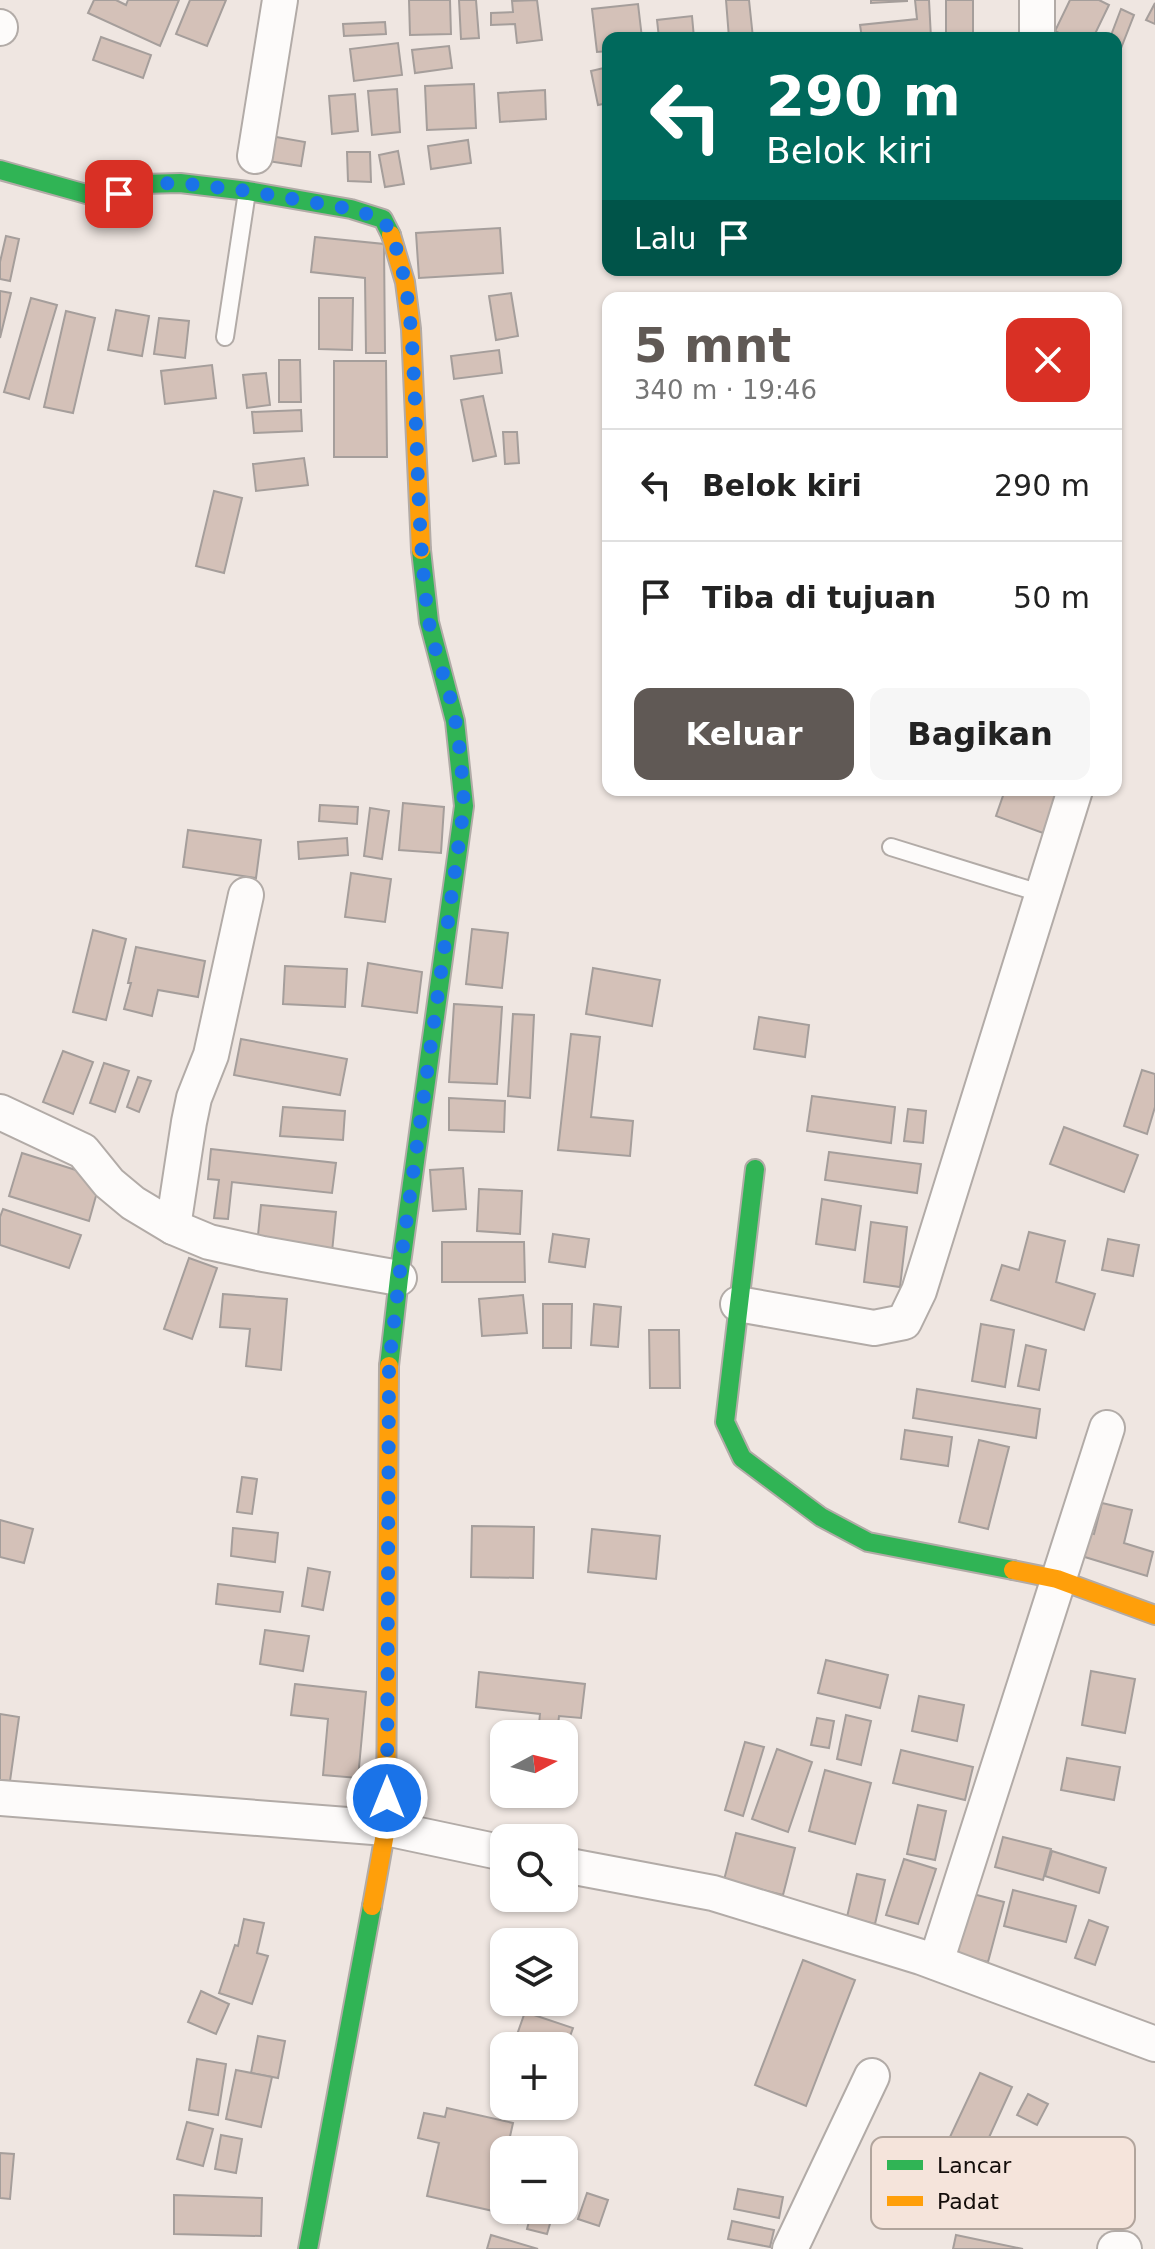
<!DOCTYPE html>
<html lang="id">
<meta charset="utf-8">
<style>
:root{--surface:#fff;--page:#f6f6f6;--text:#222;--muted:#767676;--line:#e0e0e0;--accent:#605955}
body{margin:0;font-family:"DejaVu Sans",sans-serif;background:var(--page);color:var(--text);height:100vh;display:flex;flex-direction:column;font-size:30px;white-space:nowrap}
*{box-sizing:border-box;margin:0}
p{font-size:26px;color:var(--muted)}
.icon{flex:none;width:44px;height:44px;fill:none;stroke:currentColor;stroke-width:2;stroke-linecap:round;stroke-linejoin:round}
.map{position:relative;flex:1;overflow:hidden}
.drawer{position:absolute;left:602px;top:292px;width:520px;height:504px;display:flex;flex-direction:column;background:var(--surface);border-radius:16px;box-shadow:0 2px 6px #0004}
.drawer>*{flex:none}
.banner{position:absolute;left:602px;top:32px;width:520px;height:244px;border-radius:16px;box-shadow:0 2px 6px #0004;background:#00695c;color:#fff;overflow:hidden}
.needle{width:52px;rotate:83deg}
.buttons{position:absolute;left:490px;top:1720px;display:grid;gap:16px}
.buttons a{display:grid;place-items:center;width:88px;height:88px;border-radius:16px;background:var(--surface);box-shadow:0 2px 6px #0004;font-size:40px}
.pin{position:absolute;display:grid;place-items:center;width:68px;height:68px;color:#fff;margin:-34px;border-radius:16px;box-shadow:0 4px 12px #0006}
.me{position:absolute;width:88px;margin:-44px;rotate:0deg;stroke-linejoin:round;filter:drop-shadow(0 0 6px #0008)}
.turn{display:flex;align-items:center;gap:28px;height:168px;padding:0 32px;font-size:36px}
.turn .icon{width:104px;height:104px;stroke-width:2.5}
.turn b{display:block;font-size:56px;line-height:68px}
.then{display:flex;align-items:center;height:76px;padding:0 32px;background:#0003;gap:16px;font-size:30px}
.round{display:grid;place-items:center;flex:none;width:84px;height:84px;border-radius:16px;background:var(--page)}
.summary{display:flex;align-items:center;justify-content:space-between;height:136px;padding:0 32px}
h1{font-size:48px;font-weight:700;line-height:60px;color:var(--accent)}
.cta{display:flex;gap:16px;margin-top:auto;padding:16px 32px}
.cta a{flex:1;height:92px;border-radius:16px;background:var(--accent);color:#fff;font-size:32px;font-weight:700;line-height:92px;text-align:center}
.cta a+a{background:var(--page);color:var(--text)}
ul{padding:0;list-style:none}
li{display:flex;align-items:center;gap:24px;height:112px;padding:0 32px;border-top:2px solid var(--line)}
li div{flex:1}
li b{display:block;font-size:30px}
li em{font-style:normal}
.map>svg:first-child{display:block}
.building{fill:#d4c1b8;stroke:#a59e9b;stroke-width:2}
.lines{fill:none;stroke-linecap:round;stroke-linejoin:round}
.lane-casing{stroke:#b2aba7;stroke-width:20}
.street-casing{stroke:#b2aba7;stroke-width:38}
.fast-casing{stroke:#b2aba7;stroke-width:22}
.slow-casing{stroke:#b2aba7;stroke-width:22}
.lane{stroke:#fdfbfa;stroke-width:16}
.street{stroke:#fdfbfa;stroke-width:34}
.fast{stroke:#30b455;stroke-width:18}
.slow{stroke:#ff9f0a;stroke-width:18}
.route{stroke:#1a73e8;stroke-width:14;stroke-dasharray:0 25.2}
.key{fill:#f5e4db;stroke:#b1a49c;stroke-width:2}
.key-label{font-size:22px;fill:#130d0a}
</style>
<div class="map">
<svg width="1155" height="2249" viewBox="0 0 1155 2249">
<rect width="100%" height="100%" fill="#efe6e1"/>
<g class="building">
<polygon points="94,0 116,0 126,5 128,0 179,0 160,46 88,13"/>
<polygon points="190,0 226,0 207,46 176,34"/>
<polygon points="409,0 450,0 451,34 410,35"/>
<polygon points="459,0 476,0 479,38 461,39"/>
<polygon points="537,0 542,40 517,43 515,24 491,25 491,13 513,12 512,1"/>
<polygon points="726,0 749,0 753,38 729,38"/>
<polygon points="871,0 907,0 907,1 871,3"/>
<polygon points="915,0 929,0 931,38 862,38 860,25 917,19"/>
<rect x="946" y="0" width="27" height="38"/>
<polygon points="1070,0 1099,0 1109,5 1093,38 1068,38 1055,31"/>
<polygon points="1155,3 1155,24 1146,20"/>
<polygon points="638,4 642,38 608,38 608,51 597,52 592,9"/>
<polygon points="1121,9 1134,15 1116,61 1116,38 1110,38"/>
<polygon points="692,16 694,38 659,38 657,20"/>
<polygon points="385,22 386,34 344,36 343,24"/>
<polygon points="101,37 151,55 143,78 93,60"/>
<polygon points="398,43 402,75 354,81 350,49"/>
<polygon points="449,46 452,68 415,73 412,50"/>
<polygon points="608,67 608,103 598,105 591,71"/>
<polygon points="474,84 476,128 427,130 425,86"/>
<polygon points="397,89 400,132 372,135 368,91"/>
<polygon points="545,90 546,119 500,122 498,93"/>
<polygon points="355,94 358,131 332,134 329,96"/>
<polygon points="265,135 305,142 301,166 261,160"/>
<polygon points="468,140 471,163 431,169 428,146"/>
<polygon points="398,151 404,184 385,187 379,155"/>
<polygon points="347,152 370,152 371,182 348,181"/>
<polygon points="500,228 503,273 419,278 416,233"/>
<polygon points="6,236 19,239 10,281 0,279 0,262"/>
<polygon points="315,237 384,244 385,353 366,353 365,278 311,272"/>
<polygon points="0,291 11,293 0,338"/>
<polygon points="511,293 518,336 496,340 489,296"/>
<polygon points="31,298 57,305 29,399 4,392"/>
<polygon points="319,298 353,298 352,350 319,349"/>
<polygon points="116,310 149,316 142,356 108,350"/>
<polygon points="66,311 95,318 73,413 44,407"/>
<polygon points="159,318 189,321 185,358 154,354"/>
<polygon points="499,350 502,373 454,379 451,356"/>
<polygon points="279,360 300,360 301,402 279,402"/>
<polygon points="334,361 386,361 387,457 334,457"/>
<polygon points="212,365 216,398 165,404 161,371"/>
<polygon points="266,373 270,405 247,408 243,375"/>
<polygon points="483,396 496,456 473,461 461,400"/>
<polygon points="301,410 302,431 254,433 252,412"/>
<polygon points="503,432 517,432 519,463 505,464"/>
<polygon points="304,458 308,485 256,491 253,464"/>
<polygon points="214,491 242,498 224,573 196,566"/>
<polygon points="1005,790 1059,790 1043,833 996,816"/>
<polygon points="403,803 444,807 441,853 399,850"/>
<polygon points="320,805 358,807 357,824 319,821"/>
<polygon points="370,808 389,811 382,859 364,856"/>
<polygon points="188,830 261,840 256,878 183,867"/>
<polygon points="347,838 348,855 299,859 298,842"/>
<polygon points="351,873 391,879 385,922 345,917"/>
<polygon points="472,929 508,933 502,988 466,984"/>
<polygon points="93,930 126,939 106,1020 73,1012"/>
<polygon points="136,947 205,961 198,997 158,990 152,1016 124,1009 131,983 128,983"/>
<polygon points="368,963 422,972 417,1013 362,1006"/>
<polygon points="285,966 347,969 345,1007 283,1004"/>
<polygon points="593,968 660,980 652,1026 586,1014"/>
<polygon points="454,1004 502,1007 497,1084 449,1082"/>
<polygon points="513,1014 534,1015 530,1098 508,1096"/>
<polygon points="759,1017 809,1025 805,1057 754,1049"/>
<polygon points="571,1034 600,1037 591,1117 633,1121 630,1156 558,1150"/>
<polygon points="241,1039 347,1059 340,1095 234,1075"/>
<polygon points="63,1051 93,1062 73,1114 43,1102"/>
<polygon points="104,1063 129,1071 115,1112 90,1103"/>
<polygon points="1142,1070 1155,1074 1155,1107 1147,1134 1124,1126"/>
<polygon points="138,1077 151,1081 139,1112 127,1107"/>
<polygon points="812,1096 895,1107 891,1143 807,1131"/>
<polygon points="449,1098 505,1101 504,1132 449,1130"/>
<polygon points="283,1107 345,1111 343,1140 280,1136"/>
<polygon points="908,1109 926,1111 923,1143 904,1141"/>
<polygon points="1064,1127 1138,1155 1124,1192 1050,1164"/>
<polygon points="211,1149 336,1163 332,1193 232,1182 228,1219 214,1218 219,1180 208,1179"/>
<polygon points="829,1152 921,1164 917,1193 825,1180"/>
<polygon points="22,1153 101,1178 89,1221 9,1196"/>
<polygon points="463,1168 466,1209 433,1211 430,1170"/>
<polygon points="479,1189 522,1191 520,1234 477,1231"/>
<polygon points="822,1199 861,1206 855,1250 816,1244"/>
<polygon points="261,1205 336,1212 332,1252 257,1245"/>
<polygon points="3,1209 81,1235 69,1268 0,1245 0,1217"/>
<polygon points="871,1222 907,1227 900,1287 864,1282"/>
<polygon points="1029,1232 1065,1241 1056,1282 1095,1294 1084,1330 991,1300 1002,1265 1019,1270"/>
<polygon points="553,1234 589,1239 585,1267 549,1262"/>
<polygon points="1108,1239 1139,1245 1133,1276 1102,1270"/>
<polygon points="442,1242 524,1242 525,1282 442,1282"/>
<polygon points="189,1258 217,1268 192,1339 164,1329"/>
<polygon points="223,1294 287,1299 281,1370 246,1366 250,1329 220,1327"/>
<polygon points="523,1295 527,1333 482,1336 479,1299"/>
<polygon points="543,1304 572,1304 571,1348 543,1348"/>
<polygon points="594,1304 621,1307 618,1347 591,1345"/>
<polygon points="981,1324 1014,1330 1005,1387 972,1381"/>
<polygon points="649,1330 679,1330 680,1388 650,1388"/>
<polygon points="1026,1345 1046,1350 1039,1390 1018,1386"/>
<polygon points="917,1389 1040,1409 1036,1438 913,1418"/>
<polygon points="905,1430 952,1437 948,1466 901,1459"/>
<polygon points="979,1440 1009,1447 988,1529 959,1522"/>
<polygon points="242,1477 257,1479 252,1514 237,1512"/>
<polygon points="1102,1503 1132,1510 1124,1543 1153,1552 1147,1576 1075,1554 1082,1531 1094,1534"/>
<polygon points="0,1520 33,1529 24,1563 0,1557"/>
<polygon points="472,1526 534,1527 533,1578 471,1577"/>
<polygon points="233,1528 278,1533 275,1562 231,1556"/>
<polygon points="592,1529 660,1536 656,1579 588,1572"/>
<polygon points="308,1568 330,1572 323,1610 302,1606"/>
<polygon points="218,1584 283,1592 280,1612 216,1604"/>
<polygon points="265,1630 309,1636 303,1671 260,1664"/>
<polygon points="826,1660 888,1675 880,1708 818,1693"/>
<polygon points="1091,1671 1135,1679 1125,1733 1082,1725"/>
<polygon points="479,1672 585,1684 581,1718 559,1716 557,1734 538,1734 540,1714 476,1707"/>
<polygon points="295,1684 366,1692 358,1778 323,1775 328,1719 291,1715"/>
<polygon points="919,1696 964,1705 957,1741 912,1731"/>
<polygon points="0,1714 19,1717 10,1781 0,1780"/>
<polygon points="846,1715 871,1721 861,1765 837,1759"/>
<polygon points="817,1718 834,1721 829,1748 811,1745"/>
<polygon points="745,1742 764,1747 743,1816 725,1810"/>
<polygon points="777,1749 812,1762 788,1832 752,1819"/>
<polygon points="901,1750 973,1767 965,1800 893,1783"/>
<polygon points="1067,1758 1120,1767 1114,1800 1061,1790"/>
<polygon points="825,1770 871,1783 855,1844 809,1831"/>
<polygon points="918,1805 946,1811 935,1860 907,1854"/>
<polygon points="736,1833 795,1848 783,1895 724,1880"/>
<polygon points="1003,1837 1051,1849 1043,1880 995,1867"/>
<polygon points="1052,1851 1106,1868 1099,1893 1045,1876"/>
<polygon points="904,1859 936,1869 918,1924 886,1915"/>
<polygon points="857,1874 885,1880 875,1924 847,1917"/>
<polygon points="1013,1890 1076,1906 1066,1942 1004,1926"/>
<polygon points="973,1894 1004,1902 988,1962 957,1954"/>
<polygon points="244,1919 264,1923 257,1953 268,1956 252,2004 219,1993 235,1945 238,1946"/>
<polygon points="1089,1920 1108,1927 1095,1965 1075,1958"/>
<polygon points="803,1960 855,1980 806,2106 755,2085"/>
<polygon points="201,1991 229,2004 216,2034 188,2022"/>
<polygon points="525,2012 573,2028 564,2053 564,2046 513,2046"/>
<polygon points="258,2036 285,2041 278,2078 251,2073"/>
<polygon points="197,2059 226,2064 218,2115 189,2110"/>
<polygon points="236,2070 272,2077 261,2127 226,2119"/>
<polygon points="980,2073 1012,2087 981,2155 949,2139"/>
<polygon points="1028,2094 1048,2104 1037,2125 1017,2115"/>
<polygon points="447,2108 513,2123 507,2150 504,2150 504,2162 493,2211 427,2196 439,2143 418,2138 424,2113 445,2117"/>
<polygon points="187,2122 213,2129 203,2166 177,2159"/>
<polygon points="221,2135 242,2139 236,2173 215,2169"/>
<polygon points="0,2153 14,2154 10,2199 0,2198"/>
<polygon points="738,2189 783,2197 779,2218 734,2209"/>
<polygon points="587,2193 608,2200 599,2226 578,2219"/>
<polygon points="174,2195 262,2198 261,2236 174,2234"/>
<polygon points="504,2209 521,2210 517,2223 501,2218"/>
<polygon points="532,2210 554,2210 547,2234 527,2229"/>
<polygon points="732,2221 774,2230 770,2247 728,2239"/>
<polygon points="491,2235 538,2249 487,2249"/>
<polygon points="956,2235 1023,2249 953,2249"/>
</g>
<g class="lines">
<defs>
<g id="lane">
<polyline points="225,337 247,192"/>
<polyline points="891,847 1043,894"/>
</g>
<g id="street">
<polyline points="0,28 0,27"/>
<polyline points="1037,38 1037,0"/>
<polyline points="255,156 280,0"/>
<polyline points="0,1112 83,1151 109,1183 133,1203 173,1227 209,1242 263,1254 399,1278"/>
<polyline points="173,1227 189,1122 194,1098 211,1055 246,895"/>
<polyline points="738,1304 874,1328 904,1322 919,1291 1075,790"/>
<polyline points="0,1798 386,1828 504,1853"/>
<polyline points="564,1865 713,1893 921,1957 1155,2044"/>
<polyline points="936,1962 1107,1428"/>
<polyline points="790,2249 872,2076"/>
<polyline points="1115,2249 1124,2249"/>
</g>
<g id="fast">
<polyline points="0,170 97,197 119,194 142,184 180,183 248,191 351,209 383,219 391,235"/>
<polyline points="755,1169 725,1422 742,1458 821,1517 868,1542 1013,1570"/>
<polyline points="389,1366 399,1278 464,806 455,721 429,622 421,550"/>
<polyline points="308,2249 372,1906"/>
</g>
<g id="slow">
<polyline points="391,235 405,282 411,329 421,550"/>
<polyline points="1013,1570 1057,1579 1155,1615"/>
<polyline points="372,1906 386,1828 389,1366"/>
</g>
</defs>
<use href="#lane" class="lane-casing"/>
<use href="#street" class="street-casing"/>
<use href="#fast" class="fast-casing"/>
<use href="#slow" class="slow-casing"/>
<use href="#lane" class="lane"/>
<use href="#street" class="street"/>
<use href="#fast" class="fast"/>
<use href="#slow" class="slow"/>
</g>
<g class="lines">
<path class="route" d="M119,194L142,184L180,183L248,191L351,209L383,219C412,268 412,346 415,403C418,472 419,541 427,609C431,644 445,675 453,709C460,742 462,773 464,806L403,1246L389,1365L387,1798"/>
</g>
<rect x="871" y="2137" width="264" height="92" rx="12" class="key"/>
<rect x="887" y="2160" width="36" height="10" fill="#30b455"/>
<rect x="887" y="2196" width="36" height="10" fill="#ff9f0a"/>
<g class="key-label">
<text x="937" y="2173">Lancar</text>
<text x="937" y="2209">Padat</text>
</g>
</svg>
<div class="buttons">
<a><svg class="needle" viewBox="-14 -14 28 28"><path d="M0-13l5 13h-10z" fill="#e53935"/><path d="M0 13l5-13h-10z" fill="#767676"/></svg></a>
<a><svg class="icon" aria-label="search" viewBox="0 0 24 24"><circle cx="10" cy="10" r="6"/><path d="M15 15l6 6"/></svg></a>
<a><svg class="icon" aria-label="layers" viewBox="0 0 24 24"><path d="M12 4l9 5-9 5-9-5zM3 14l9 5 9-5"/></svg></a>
<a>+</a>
<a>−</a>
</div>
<div class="pin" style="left:119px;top:194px;background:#d93025"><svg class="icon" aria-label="arrive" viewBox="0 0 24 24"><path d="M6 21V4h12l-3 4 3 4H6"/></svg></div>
<svg class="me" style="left:387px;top:1798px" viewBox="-20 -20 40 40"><circle r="17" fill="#1a73e8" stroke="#fff" stroke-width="3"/><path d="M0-11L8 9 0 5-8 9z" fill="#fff"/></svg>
<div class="banner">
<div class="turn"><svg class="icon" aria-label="left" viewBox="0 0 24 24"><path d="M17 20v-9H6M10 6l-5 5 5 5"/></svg><div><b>290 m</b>Belok kiri</div></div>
<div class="then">Lalu<svg class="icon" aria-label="arrive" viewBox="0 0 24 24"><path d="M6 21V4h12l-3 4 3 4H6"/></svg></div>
</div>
<section class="drawer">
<div class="summary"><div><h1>5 mnt</h1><p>340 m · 19:46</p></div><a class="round" style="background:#d93025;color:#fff"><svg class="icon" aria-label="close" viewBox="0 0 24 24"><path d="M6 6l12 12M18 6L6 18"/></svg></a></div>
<ul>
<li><svg class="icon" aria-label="left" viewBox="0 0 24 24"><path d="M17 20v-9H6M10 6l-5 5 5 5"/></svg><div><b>Belok kiri</b></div><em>290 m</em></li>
<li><svg class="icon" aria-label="arrive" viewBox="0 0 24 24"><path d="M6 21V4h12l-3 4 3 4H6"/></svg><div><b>Tiba di tujuan</b></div><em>50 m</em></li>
</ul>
<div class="cta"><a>Keluar</a><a>Bagikan</a></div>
</section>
</div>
